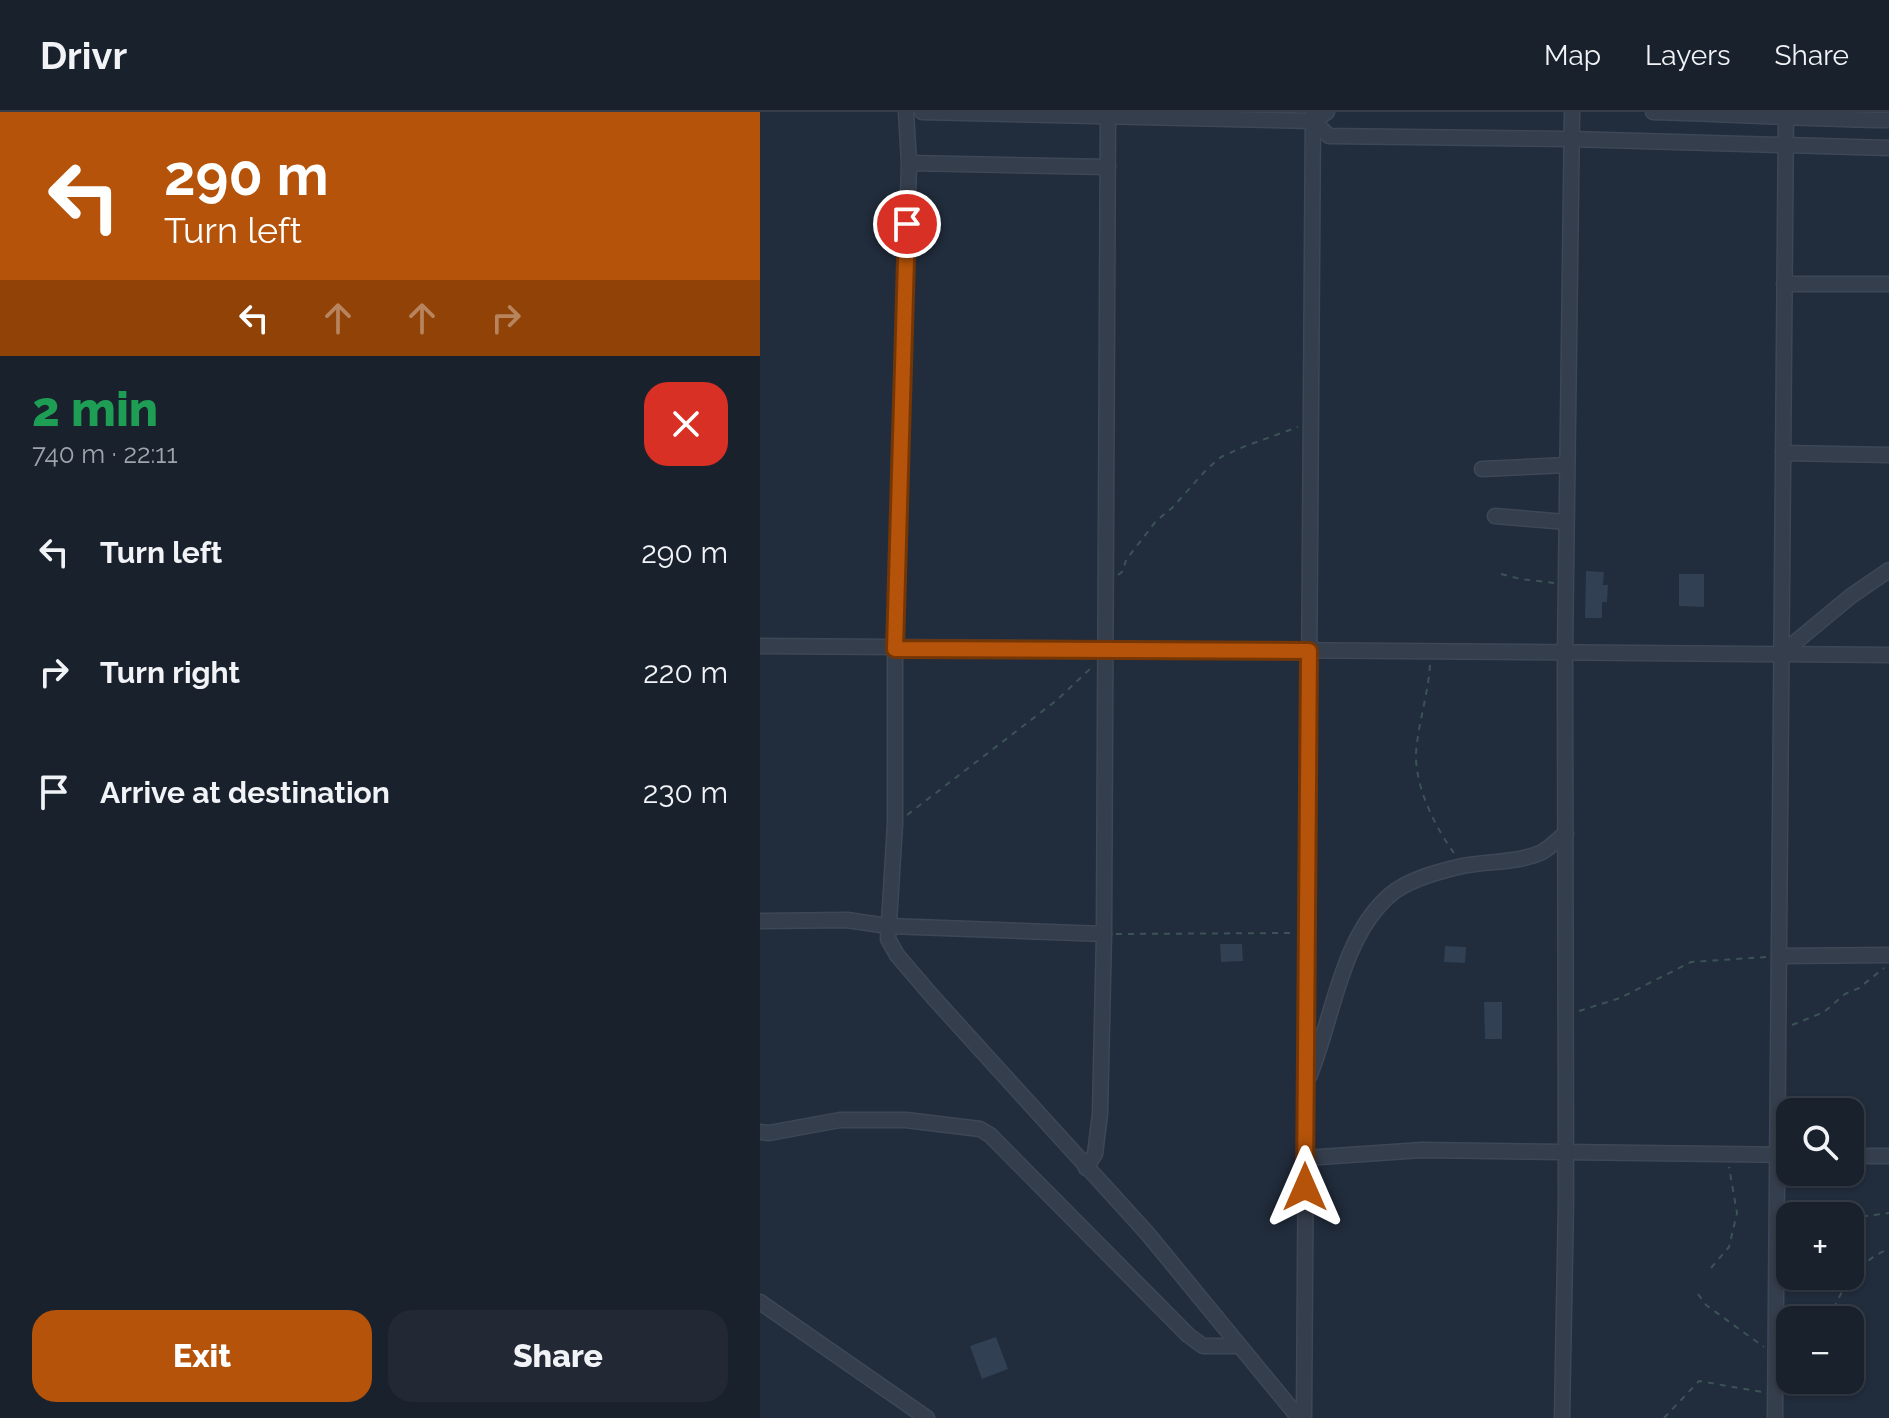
<!DOCTYPE html>
<meta charset="utf-8">
<style>
:root{--surface:#19212d;--page:#222935;--text:#f1f3f6;--muted:#9fa3aa;--line:#373e49;--accent:#b45309}
body{margin:0;font-family:Raleway,sans-serif;background:var(--page);color:var(--text);height:100vh;display:flex;flex-direction:column;font-size:30px;white-space:nowrap}
*{box-sizing:border-box;margin:0}
p{font-size:26px;color:var(--muted)}
.icon{flex:none;width:44px;height:44px;fill:none;stroke:currentColor;stroke-width:2;stroke-linecap:round;stroke-linejoin:round}
.map{position:relative;flex:1;overflow:hidden}
.panel{display:flex;flex-direction:column;background:var(--surface);width:760px}
.panel>*{flex:none}
.hud{background:#b45309;color:#fff;overflow:hidden}
.fabs{position:absolute;left:1016px;top:986px;display:grid;gap:16px}
.fabs a{display:grid;place-items:center;width:88px;height:88px;border-radius:16px;background:var(--surface);box-shadow:0 2px 6px #0004,0 0 0 2px var(--line);font-size:40px}
.pin{position:absolute;display:grid;place-items:center;width:68px;height:68px;color:#fff;margin:-34px;border:4px solid #fff;border-radius:50%;box-shadow:0 2px 8px #0007}
.me{position:absolute;width:88px;margin:-44px;rotate:0deg;stroke-linejoin:round;filter:drop-shadow(0 0 6px #0008)}
.turn{display:flex;align-items:center;gap:28px;height:168px;padding:0 32px;font-size:36px}
.turn .icon{width:104px;height:104px;stroke-width:2.5}
.turn b{display:block;font-size:56px;line-height:68px}
.lanes{display:flex;align-items:center;height:76px;padding:0 32px;background:#0003;justify-content:center;gap:40px;direction:ltr}
.lanes .off{opacity:.35}
.round{display:grid;place-items:center;flex:none;width:84px;height:84px;border-radius:24px;background:var(--page)}
.head{display:flex;align-items:center;justify-content:space-between;height:136px;padding:0 32px}
h1{font-size:48px;font-weight:800;line-height:60px;color:#1e9e55}
.action{display:flex;gap:16px;margin-top:auto;padding:16px 32px}
.action a{flex:1;height:92px;border-radius:24px;background:var(--accent);color:#fff;font-size:32px;font-weight:800;line-height:92px;text-align:center}
.action a+a{background:var(--page);color:var(--text)}
ul{padding:0;list-style:none}
li{display:flex;align-items:center;gap:24px;height:120px;padding:0 32px}
li div{flex:1}
li b{display:block;font-size:30px}
li em{font-style:normal}
header{display:flex;align-items:center;gap:48px;box-sizing:border-box;height:112px;padding:0 40px;background:var(--surface);border-bottom:2px solid var(--line)}
header strong{font-size:38px}
nav{display:flex;gap:44px;margin-inline-start:auto;font-size:28px}
main{display:flex;flex:1;min-height:0}
.map>svg:first-child{display:block}
.building{fill:#324053}
.lines{fill:none;stroke-linecap:round;stroke-linejoin:round}
.street-casing{stroke:#3e4755;stroke-width:17}
.path{stroke:#3c5356;stroke-width:2;stroke-dasharray:6 6;stroke-linecap:butt}
.street{stroke:#353e4c;stroke-width:14}
.route-casing{stroke:#753606;stroke-width:20}
.route{stroke:#b45309;stroke-width:14}
</style>
<header>
<strong>Drivr</strong>
<nav><a>Map</a><a>Layers</a><a>Share</a></nav>
</header>
<main>
<section class="panel">
<div class="hud">
<div class="turn"><svg class="icon" aria-label="left" viewBox="0 0 24 24"><path d="M17 20v-9H6M10 6l-5 5 5 5"/></svg><div><b>290 m</b>Turn left</div></div>
<div class="lanes"><svg class="icon" aria-label="left" viewBox="0 0 24 24"><path d="M17 20v-9H6M10 6l-5 5 5 5"/></svg><svg class="icon off" aria-label="ahead" viewBox="0 0 24 24"><path d="M12 20V5M6 11l6-6 6 6"/></svg><svg class="icon off" aria-label="ahead" viewBox="0 0 24 24"><path d="M12 20V5M6 11l6-6 6 6"/></svg><svg class="icon off" aria-label="right" viewBox="0 0 24 24"><path d="M7 20v-9h11M14 6l5 5-5 5"/></svg></div>
</div>
<div class="head"><div><h1>2 min</h1><p>740 m · 22:11</p></div><a class="round" style="background:#d93025;color:#fff"><svg class="icon" aria-label="close" viewBox="0 0 24 24"><path d="M6 6l12 12M18 6L6 18"/></svg></a></div>
<ul>
<li><svg class="icon" aria-label="left" viewBox="0 0 24 24"><path d="M17 20v-9H6M10 6l-5 5 5 5"/></svg><div><b>Turn left</b></div><em>290 m</em></li>
<li><svg class="icon" aria-label="right" viewBox="0 0 24 24"><path d="M7 20v-9h11M14 6l5 5-5 5"/></svg><div><b>Turn right</b></div><em>220 m</em></li>
<li><svg class="icon" aria-label="arrive" viewBox="0 0 24 24"><path d="M6 21V4h12l-3 4 3 4H6"/></svg><div><b>Arrive at destination</b></div><em>230 m</em></li>
</ul>
<div class="action"><a>Exit</a><a>Share</a></div>
</section>
<div class="map">
<svg width="1129" height="1306" viewBox="0 0 1129 1306">
<rect width="100%" height="100%" fill="#212c3c"/>
<g class="building">
<polygon points="826,459 844,460 843,473 848,473 847,490 842,490 842,506 825,506"/>
<polygon points="919,462 944,462 944,495 919,494"/>
<polygon points="460,832 482,832 483,849 461,850"/>
<polygon points="685,834 706,835 705,851 684,850"/>
<polygon points="724,890 742,890 742,927 725,927"/>
<polygon points="236,1225 248,1257 222,1267 210,1234"/>
</g>
<g class="lines">
<defs>
<g id="street">
<polyline points="146,0 149,51 135,537 135,712 128,827 137,843 172,884 387,1121 539,1306"/>
<polyline points="162,0 553,9 567,0"/>
<path d="M893,0C972,2 1050,7 1129,8"/>
<polyline points="553,9 569,24 811,27 1129,36"/>
<polyline points="149,51 348,55"/>
<polyline points="1024,172 1129,172"/>
<polyline points="1023,341 1129,343"/>
<polyline points="722,357 807,353"/>
<polyline points="735,404 806,410"/>
<polyline points="0,534 1129,543"/>
<polyline points="1021,542 1091,484 1129,458"/>
<polyline points="0,809 87,808 128,814 344,822"/>
<polyline points="1019,844 1129,843"/>
<path d="M549,965C573,907 581,825 630,783C647,768 677,760 698,755C723,749 760,751 782,740C791,735 798,727 806,721"/>
<polyline points="0,1020 9,1021 80,1008 146,1008 220,1017 230,1023 428,1223 443,1234 479,1234"/>
<polyline points="1090,1044 1129,1044"/>
<polyline points="545,1046 662,1038 1030,1043"/>
<polyline points="326,1056 335,1042 340,1002 344,822 348,0"/>
<polyline points="0,1190 167,1306"/>
<polyline points="544,1306 553,0"/>
<polyline points="802,1306 806,1089 805,541 812,0"/>
<polyline points="1015,1306 1026,0"/>
</g>
</defs>
<use href="#street" class="street-casing"/>
<g class="path">
<polyline points="741,462 761,467 794,471"/>
<polyline points="358,463 363,459 366,448 396,409 412,396 447,357 461,345 483,335 538,315"/>
<path d="M670,553C668,583 658,612 656,641C655,675 675,715 694,741"/>
<polyline points="147,703 297,588 332,555"/>
<polyline points="356,822 534,821"/>
<polyline points="819,899 860,886 931,850 1006,845"/>
<polyline points="1032,913 1064,900 1085,882 1099,876 1124,856"/>
<polyline points="1090,1106 1129,1101"/>
<polyline points="951,1156 969,1135 977,1101 969,1055"/>
<polyline points="938,1182 946,1193 1004,1235"/>
<path d="M1070,1208C1079,1178 1099,1148 1129,1137"/>
<polyline points="904,1306 939,1269 1002,1280"/>
</g>
<use href="#street" class="street"/>
</g>
<g class="lines">
<defs>
<polyline id="route" points="147,112 135,537 549,539 545,1075"/>
</defs>
<use href="#route" class="route-casing"/>
<use href="#route" class="route"/>
</g>
</svg>
<div class="fabs">
<a><svg class="icon" aria-label="search" viewBox="0 0 24 24"><circle cx="10" cy="10" r="6"/><path d="M15 15l6 6"/></svg></a>
<a>+</a>
<a>−</a>
</div>
<div class="pin" style="left:147px;top:112px;background:#d93025"><svg class="icon" aria-label="arrive" viewBox="0 0 24 24"><path d="M6 21V4h12l-3 4 3 4H6"/></svg></div>
<svg class="me" style="left:545px;top:1075px" viewBox="-20 -20 40 40"><path d="M0-17L14 15 0 8-14 15z" fill="#b45309" stroke="#fff" stroke-width="4"/></svg>
</div>
</main>
